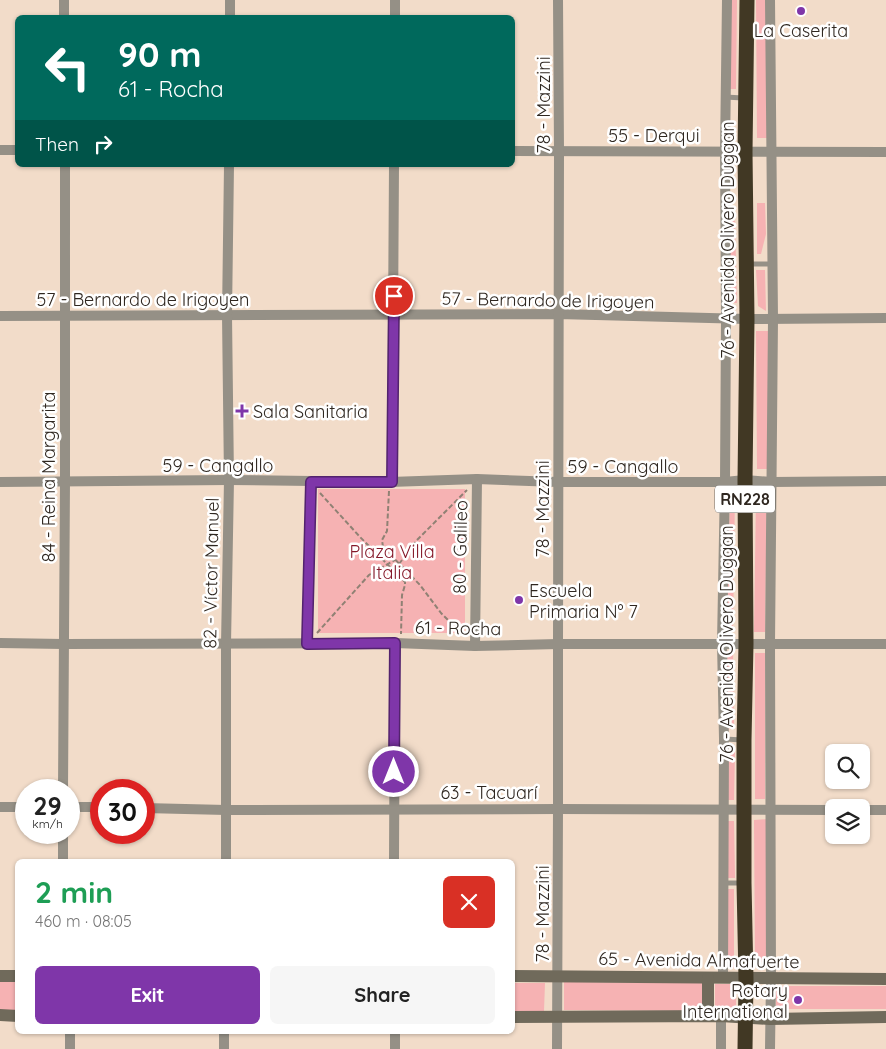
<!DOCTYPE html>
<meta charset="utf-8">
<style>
:root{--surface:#fff;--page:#f6f6f6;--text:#222;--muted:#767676;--accent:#7f36a9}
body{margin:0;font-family:Quicksand,sans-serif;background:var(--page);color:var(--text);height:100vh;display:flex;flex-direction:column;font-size:19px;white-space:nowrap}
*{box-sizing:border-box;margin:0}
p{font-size:16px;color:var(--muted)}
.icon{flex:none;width:28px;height:28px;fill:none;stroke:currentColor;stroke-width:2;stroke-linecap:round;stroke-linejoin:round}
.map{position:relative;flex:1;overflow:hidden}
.details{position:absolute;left:15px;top:859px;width:500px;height:175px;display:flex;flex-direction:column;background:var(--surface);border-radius:8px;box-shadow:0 1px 4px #0004}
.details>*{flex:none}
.hud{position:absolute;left:15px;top:15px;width:500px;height:152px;border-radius:8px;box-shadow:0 1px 4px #0004;background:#00695c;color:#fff;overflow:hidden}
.buttons{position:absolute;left:825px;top:744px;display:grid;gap:10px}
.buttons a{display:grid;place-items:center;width:45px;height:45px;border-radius:8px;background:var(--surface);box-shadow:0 1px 4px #0004;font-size:25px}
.speed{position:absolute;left:15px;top:779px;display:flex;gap:10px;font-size:25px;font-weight:700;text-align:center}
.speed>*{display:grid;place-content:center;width:65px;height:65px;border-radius:50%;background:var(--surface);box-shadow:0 1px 4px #0004;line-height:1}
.speed small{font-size:12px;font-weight:400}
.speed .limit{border:8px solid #d22;background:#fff;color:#111}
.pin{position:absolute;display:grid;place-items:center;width:42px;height:42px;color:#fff;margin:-21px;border:2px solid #fff;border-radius:50%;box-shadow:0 1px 5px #0007}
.me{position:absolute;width:55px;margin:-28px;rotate:0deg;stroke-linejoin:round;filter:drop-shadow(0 0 4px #0008)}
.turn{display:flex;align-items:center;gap:18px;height:105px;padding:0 20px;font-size:22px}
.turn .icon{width:65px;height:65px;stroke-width:2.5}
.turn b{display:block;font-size:35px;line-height:42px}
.then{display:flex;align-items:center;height:48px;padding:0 20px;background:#0003;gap:10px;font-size:19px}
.round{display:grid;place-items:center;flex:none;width:52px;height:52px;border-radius:8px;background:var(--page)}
.headline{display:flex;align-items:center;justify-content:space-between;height:85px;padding:0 20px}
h1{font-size:30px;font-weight:700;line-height:38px;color:#1e9e55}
.cta{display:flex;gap:10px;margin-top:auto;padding:10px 20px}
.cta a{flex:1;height:58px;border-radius:8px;background:var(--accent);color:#fff;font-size:20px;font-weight:700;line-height:58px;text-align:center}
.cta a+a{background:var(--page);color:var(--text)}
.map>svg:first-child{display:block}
.green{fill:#f6b2b3}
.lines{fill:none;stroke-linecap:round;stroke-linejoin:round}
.path{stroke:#908174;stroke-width:2;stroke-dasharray:5 2.5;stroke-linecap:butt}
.lane{stroke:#959086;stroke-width:5}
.street{stroke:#959086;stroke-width:10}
.secondary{stroke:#706a5b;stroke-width:12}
.highway{stroke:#413824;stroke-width:15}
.route-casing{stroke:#53236e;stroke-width:12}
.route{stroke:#7f36a9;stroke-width:9}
.poi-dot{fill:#7f36a9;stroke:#fff;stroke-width:2}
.labels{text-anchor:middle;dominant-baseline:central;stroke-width:5;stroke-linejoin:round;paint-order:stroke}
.shield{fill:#fff;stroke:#6d6863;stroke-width:1}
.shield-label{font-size:16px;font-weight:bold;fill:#2f2720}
.poi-label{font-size:18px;fill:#2f2720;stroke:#fff;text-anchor:start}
.street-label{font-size:18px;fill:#2f2720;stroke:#fff}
.park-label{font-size:18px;fill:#85192a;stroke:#fff}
</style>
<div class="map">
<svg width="886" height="1049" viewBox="0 0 886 1049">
<rect width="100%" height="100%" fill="#f2dcc9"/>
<g class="green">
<polygon points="731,0 737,0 736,89 730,89"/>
<polygon points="756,0 766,0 768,138 757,138"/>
<polygon points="757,203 765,203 766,234 761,254 757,254"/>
<polygon points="729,221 735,221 737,303 730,303"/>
<polygon points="756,270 765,270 766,311 758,306"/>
<polygon points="756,331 768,331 768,469 757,469"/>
<rect x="318" y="489" width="147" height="144"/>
<polygon points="730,491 735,492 733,632 727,631"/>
<polygon points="756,495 767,495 765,632 754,632"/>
<polygon points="727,651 733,651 734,729 727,729"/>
<rect x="755" y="653" width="10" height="146"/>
<polygon points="728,750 735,750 734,800 728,800"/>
<polygon points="767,819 768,962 755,962 754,820"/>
<polygon points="728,821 734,821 735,878 728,878"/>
<rect x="728" y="889" width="6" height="79"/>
<rect x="0" y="982" width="17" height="28"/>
<polygon points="564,982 703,983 702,1011 564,1010"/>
<polygon points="513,983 545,983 544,1011 513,1011"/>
<polygon points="715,984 736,984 736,1009 715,1010"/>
<rect x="776" y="986" width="110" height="23"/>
</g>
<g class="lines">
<g class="path">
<polyline points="389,491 387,531 382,540 383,547 420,585 441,613 464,636"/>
<polyline points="320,493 360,537 405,582 405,585 402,595 401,634"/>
<polyline points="455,549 467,549"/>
<polyline points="399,564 417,540 467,490"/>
<polyline points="454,575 467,575"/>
<polyline points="317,633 369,575 395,560"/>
</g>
<g class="lane">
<polyline points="725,97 743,98"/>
<polyline points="748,264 772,264"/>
<polyline points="724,739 743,740"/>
<polyline points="723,883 741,883"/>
</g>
<g class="street">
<polyline points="64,0 64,18"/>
<polyline points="230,18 230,0"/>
<polyline points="395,18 395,0"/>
<polyline points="0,150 18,150"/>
<polyline points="512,151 886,152"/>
<polyline points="0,316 558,314 747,319 886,318"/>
<polyline points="0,482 229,480 390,482 477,479 558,482 725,482 745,480 772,482 886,481"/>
<polyline points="392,482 394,165"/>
<polyline points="0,643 63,644 395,643 475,646 558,644 886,644"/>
<polyline points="307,644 311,482"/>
<polyline points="475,646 477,479"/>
<polyline points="63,790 65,481 65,165"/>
<polyline points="0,807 26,807"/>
<polyline points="69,807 101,807"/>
<polyline points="144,808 226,810 558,809 834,810"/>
<polyline points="861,810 886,810"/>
<polyline points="63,832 63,861"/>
<polyline points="226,861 226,644 229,480 227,315 229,165"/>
<polyline points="394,861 395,643"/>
<polyline points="723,978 724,739 722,643 725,482 726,319 725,151 727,0"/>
<polyline points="224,1031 224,1049"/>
<polyline points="70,1049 70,1031"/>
<polyline points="395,1049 395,1031"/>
<polyline points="557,1049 558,809 558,644 559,152 558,0"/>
<polyline points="721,1049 721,1016"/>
<polyline points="770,1049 771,979 770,644 773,319 770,0"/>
</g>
<g class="secondary">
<polyline points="0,976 18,976"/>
<polyline points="512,976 886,979"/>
<polyline points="0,1015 18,1016"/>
<polyline points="708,1016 708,978"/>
<polyline points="512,1017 721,1016 770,1019 886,1017"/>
</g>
<polyline class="highway" points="745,1049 746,979 744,883 744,740 746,644 745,480 747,319 745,152 747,0"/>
</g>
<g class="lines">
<defs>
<polyline id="route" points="394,296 392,482 311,482 307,644 395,643 394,772"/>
</defs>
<use href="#route" class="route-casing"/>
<use href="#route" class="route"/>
</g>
<g class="poi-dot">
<circle cx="801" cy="11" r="5"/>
<path d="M239.5 403.5h5v5h5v5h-5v5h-5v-5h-5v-5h5z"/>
<circle cx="519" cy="600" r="5"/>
<circle cx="798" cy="1000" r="5"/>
</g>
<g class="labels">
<rect class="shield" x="715" y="485.5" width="60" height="27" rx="4"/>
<g class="shield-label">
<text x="745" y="499">RN228</text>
</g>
<g class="poi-label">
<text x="801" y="30" text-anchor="middle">La Caserita</text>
<text x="253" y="411">Sala Sanitaria</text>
<text x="529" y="590">Escuela<tspan x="529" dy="21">Primaria N° 7</tspan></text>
<text x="788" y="990" text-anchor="end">Rotary<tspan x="788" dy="21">International</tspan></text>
</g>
<g class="street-label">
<text transform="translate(543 105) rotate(-90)">78 - Mazzini</text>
<text x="654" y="135">55 - Derqui</text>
<text transform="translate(727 240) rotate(-90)">76 - Avenida Olivero Duggan</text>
<text x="143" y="299">57 - Bernardo de Irigoyen</text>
<text transform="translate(548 300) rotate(1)">57 - Bernardo de Irigoyen</text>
<text x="218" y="465">59 - Cangallo</text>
<text x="623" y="466">59 - Cangallo</text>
<text transform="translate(48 477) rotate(-90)">84 - Reina Margarita</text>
<text transform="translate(542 509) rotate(-90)">78 - Mazzini</text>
<text transform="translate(460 547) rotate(-89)">80 - Galileo</text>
<text transform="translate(211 573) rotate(-89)">82 - Víctor Manuel</text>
<text transform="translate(458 628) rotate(1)">61 - Rocha</text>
<text transform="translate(726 644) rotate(-90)">76 - Avenida Olivero Duggan</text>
<text x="489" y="792">63 - Tacuarí</text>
<text transform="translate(542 914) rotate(-90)">78 - Mazzini</text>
<text transform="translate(699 960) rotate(1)">65 - Avenida Almafuerte</text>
</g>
<g class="park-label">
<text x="392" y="551">Plaza Villa<tspan x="392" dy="21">Italia</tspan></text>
</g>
</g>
</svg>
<div class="buttons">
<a><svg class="icon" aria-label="search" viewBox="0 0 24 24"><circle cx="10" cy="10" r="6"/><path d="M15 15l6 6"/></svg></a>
<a><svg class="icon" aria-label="layers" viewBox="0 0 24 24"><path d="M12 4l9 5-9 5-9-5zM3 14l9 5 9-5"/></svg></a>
</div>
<div class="speed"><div>29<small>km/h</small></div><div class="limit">30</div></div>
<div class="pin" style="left:394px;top:296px;background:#d93025"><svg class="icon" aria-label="arrive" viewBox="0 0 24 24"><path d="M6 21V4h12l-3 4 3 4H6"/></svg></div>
<svg class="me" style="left:394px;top:772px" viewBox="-20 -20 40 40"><circle r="17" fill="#7f36a9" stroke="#fff" stroke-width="3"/><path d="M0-11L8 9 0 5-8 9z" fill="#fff"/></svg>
<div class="hud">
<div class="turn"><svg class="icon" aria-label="left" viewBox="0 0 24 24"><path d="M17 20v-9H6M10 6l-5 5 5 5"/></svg><div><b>90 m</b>61 - Rocha</div></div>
<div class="then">Then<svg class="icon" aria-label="right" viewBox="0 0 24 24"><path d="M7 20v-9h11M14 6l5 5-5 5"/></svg></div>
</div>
<section class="details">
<div class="headline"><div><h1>2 min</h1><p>460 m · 08:05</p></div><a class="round" style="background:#d93025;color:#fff"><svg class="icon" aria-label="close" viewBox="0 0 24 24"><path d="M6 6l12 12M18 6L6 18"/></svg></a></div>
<div class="cta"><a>Exit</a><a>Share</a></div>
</section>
</div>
